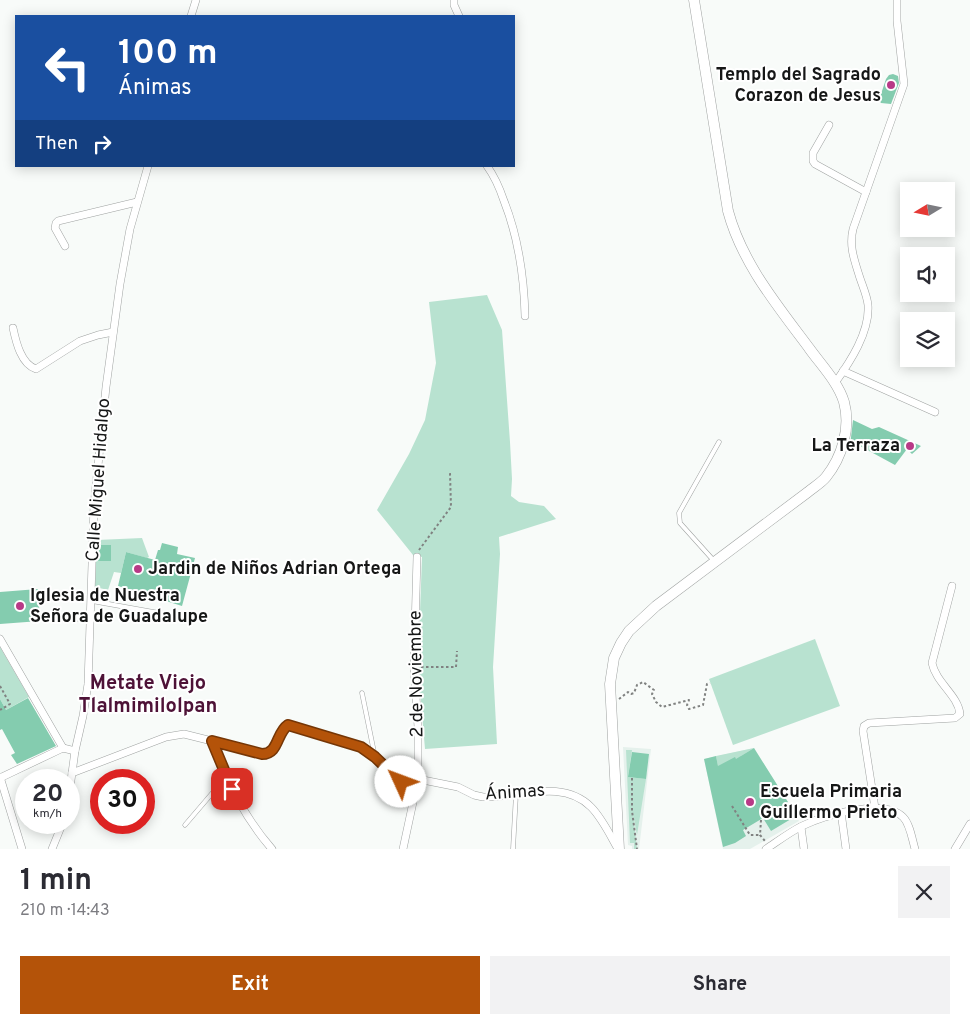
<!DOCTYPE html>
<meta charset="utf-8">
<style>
:root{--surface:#fff;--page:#f2f2f3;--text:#2b2b33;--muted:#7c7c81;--accent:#b45309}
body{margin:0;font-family:Overpass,sans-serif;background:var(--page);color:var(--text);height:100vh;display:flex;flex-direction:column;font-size:19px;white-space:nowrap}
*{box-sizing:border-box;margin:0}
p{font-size:16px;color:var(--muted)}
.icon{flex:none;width:28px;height:28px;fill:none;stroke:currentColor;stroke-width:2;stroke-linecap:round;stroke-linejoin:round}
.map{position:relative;height:849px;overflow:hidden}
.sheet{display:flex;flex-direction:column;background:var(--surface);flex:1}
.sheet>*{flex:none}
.top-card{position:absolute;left:15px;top:15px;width:500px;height:152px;border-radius:0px;box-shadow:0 2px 12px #0003;background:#1a4fa0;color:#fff;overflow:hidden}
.needle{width:32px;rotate:260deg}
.controls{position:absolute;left:900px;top:182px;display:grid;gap:10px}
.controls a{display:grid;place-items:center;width:55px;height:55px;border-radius:0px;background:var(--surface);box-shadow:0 2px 12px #0003;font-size:25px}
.speed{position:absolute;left:15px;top:769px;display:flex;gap:10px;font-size:25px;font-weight:700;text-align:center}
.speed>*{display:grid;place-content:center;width:65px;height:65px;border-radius:50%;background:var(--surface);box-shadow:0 2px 12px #0003;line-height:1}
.speed small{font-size:12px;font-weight:400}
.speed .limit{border:8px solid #d22;background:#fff;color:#111}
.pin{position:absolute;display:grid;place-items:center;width:42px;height:42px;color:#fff;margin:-21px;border-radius:10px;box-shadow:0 2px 8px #0006}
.me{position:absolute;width:55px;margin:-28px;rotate:313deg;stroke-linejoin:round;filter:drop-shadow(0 0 4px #0008)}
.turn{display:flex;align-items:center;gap:18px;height:105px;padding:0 20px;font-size:22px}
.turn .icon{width:65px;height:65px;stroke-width:2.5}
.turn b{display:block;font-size:35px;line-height:42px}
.then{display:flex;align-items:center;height:48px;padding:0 20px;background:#0003;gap:10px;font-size:19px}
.round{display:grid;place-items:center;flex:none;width:52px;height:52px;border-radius:0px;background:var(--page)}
.overview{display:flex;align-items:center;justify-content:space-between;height:85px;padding:0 20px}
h1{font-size:30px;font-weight:700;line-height:38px}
.button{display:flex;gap:10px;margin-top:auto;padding:10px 20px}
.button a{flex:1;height:58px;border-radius:0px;background:var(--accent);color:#fff;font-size:20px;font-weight:700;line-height:58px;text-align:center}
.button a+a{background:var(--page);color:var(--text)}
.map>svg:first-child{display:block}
.built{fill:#e5f1ec}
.green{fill:#b8e2d0}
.building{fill:#84ccaf}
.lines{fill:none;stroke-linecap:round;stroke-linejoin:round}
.lane-casing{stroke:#9fa2a1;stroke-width:5}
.street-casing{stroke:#9fa2a1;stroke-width:8}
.secondary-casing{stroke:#9fa2a1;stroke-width:11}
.path{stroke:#808281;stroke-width:2;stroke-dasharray:2.5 2.5;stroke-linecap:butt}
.lane{stroke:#fff;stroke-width:4}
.street{stroke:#fff;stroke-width:7}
.secondary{stroke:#fff;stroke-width:10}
.route-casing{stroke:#753606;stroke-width:12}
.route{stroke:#b45309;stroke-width:9}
.poi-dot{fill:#b83a87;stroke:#fff;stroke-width:2}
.labels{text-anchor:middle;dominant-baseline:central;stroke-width:4;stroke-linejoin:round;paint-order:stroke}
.poi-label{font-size:18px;font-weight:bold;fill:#161717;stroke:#fff;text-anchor:start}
.street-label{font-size:18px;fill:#161717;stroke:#fff}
.quarter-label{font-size:20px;font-weight:bold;fill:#4e1237;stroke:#fff}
</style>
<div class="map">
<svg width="970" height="849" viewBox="0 0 970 849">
<rect width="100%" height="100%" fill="#f8fbf9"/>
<g class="built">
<polygon points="623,747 651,749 639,849 632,849 632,846 628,845"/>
<polygon points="754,748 799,821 750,849 723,849 704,759"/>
</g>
<g class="green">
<polygon points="487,295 502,330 510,442 512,479 511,496 519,502 544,506 556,519 499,537 500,554 493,667 497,744 425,749 418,667 422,557 413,555 377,510 409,454 425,420 436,363 429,302"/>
<polygon points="142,538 149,557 147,558 126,552 121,573 114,572 108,590 95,587 96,561 111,560 111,545 97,545 97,540"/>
<polygon points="815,639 840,706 733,745 709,679"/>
<polygon points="0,647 29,697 6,710 0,699"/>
<polygon points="754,748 741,756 772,806 714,767 718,766 716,756"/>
<polygon points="626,750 632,750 628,777 646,779 637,835 633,814 637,849 634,849 634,843 630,843"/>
</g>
<g class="building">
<polygon points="893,74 898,76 899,83 891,104 881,103 879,100 886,79 889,75"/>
<polygon points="853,420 872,429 879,427 921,446 912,454 907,449 895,465 860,446 850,446"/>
<polygon points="162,543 178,547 177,554 195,558 182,606 118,586 126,552 155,560 158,550 160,550"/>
<polygon points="98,545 111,545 111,561 97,561"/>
<polygon points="38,589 40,621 0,624 0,592"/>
<polygon points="28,698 56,746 17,764 11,755 15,753 2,729 0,730 0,699 6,710"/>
<polygon points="754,748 788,802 782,805 791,819 771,831 763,818 743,830 746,836 735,843 723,847 704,759 716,756 718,766 735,757 736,759"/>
<polygon points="632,752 649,754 646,779 628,777"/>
</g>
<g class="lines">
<defs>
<g id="lane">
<polyline points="715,562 680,523 679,513 719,442"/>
<polyline points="92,601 159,613"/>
<polyline points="362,693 375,757"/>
<polyline points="185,825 226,777"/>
<polyline points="513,849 516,794"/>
</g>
<g id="street">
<polyline points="454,0 454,5 459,16"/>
<polyline points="191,16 196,0"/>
<polyline points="829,125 813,153 813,161 815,164 866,192"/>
<path d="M487,166C495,177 500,189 504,201C519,239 524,276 525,316"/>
<polyline points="65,246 55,228 56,223 58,221 137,202"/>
<path d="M13,328C16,342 21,364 36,369L80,341L98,335L113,332"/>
<polyline points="843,371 935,412"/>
<path d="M835,383C850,362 870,332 868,305C867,295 862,285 859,275C854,259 849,246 853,229L904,84L897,21V0"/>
<polyline points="44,618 91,617"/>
<polyline points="0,639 63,748"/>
<path d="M212,741L261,755C277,754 279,737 286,726L291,725L361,747L375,757L396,778L416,791"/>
<path d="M72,773L166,737L184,734L212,741C226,781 244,817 272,849"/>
<polyline points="0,777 22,849"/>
<polyline points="0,778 63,748 75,751"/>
<path d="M418,779L458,787L474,795L483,797C518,798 562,778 591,807C602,818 610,835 618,849"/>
<polyline points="69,795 75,751 83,716 88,684 94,505 106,387 120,284 130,229 148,166"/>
<path d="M875,808L863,731L864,726L869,723L955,718L960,714C958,695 936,683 932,663L952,586"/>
<polyline points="841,812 846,849"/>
<polyline points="801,827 804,849"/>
<polyline points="52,849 63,822"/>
<polyline points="403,849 418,779 418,727 414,666 417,557"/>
<path d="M766,849C778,841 790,832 802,826C823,816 884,797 903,817C910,824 912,839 915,849"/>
<polyline points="955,849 970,824"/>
</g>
<path id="secondary" d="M619,849L610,684L614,658L621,643L629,631L656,606L808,492C814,487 821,483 826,477C842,457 851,428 844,402C838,382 821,365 809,348C777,305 742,263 728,211L694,0"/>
</defs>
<use href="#lane" class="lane-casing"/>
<use href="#street" class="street-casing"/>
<use href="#secondary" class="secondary-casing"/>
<g class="path">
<polyline points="419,550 451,507 450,473"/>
<polyline points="421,667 456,667 457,651"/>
<polyline points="0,686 10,704 0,710"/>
<polyline points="619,699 628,692 631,694 634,693 637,685 643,682 654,690 652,694 656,702 662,707 689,700 687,705 689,709 703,705 707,684 710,683"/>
<polyline points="632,778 632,811 637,849"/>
<polyline points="732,806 750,835 760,835"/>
<polyline points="761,820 760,835 765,841"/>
</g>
<use href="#lane" class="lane"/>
<use href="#street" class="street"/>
<use href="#secondary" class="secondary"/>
</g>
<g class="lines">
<defs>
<path id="route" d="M232,789L212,741L262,754C279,754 276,733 288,725L361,747L375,757L401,782"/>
</defs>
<use href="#route" class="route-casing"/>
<use href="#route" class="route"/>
</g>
<g class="poi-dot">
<circle cx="891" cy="85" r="5"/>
<circle cx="910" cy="446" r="5"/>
<circle cx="138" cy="569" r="5"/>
<circle cx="20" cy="606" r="5"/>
<circle cx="750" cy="802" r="5"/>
</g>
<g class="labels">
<g class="poi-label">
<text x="881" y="75" text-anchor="end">Templo del Sagrado<tspan x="881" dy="21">Corazon de Jesus</tspan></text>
<text x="900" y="446" text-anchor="end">La Terraza</text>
<text x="148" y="569">Jardin de Niños Adrian Ortega</text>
<text x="30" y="596">Iglesia de Nuestra<tspan x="30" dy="21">Señora de Guadalupe</tspan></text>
<text x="760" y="792">Escuela Primaria<tspan x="760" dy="21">Guillermo Prieto</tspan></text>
</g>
<g class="street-label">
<text transform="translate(99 480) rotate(-86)">Calle Miguel Hidalgo</text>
<text transform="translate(417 674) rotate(-91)">2 de Noviembre</text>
<text transform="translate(515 793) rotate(-4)">Ánimas</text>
</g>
<g class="quarter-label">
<text x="148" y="684">Metate Viejo<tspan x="148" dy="23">Tlalmimilolpan</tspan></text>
</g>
</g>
</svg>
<div class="controls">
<a><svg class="needle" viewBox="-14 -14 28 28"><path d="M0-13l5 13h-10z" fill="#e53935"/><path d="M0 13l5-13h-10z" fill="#7c7c81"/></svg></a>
<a><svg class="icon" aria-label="sound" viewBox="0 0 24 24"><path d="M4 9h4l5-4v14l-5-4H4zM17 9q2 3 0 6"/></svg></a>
<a><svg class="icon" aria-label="layers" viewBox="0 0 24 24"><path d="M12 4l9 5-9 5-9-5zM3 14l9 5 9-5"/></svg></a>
</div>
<div class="speed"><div>20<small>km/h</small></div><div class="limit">30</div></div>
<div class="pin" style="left:232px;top:789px;background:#d93025"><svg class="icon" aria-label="arrive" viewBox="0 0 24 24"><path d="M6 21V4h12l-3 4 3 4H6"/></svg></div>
<svg class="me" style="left:401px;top:782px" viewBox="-20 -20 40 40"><circle r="19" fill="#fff"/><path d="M0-13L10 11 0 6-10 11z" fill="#b45309"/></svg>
<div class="top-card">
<div class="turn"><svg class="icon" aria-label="left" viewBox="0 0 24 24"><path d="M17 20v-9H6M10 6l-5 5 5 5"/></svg><div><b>100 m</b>Ánimas</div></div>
<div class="then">Then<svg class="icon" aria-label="right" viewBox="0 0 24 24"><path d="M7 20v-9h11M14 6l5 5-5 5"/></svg></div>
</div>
</div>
<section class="sheet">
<div class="overview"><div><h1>1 min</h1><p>210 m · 14:43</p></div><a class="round"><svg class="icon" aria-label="close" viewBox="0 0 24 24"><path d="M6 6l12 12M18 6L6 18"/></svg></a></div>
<div class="button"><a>Exit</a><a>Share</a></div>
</section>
